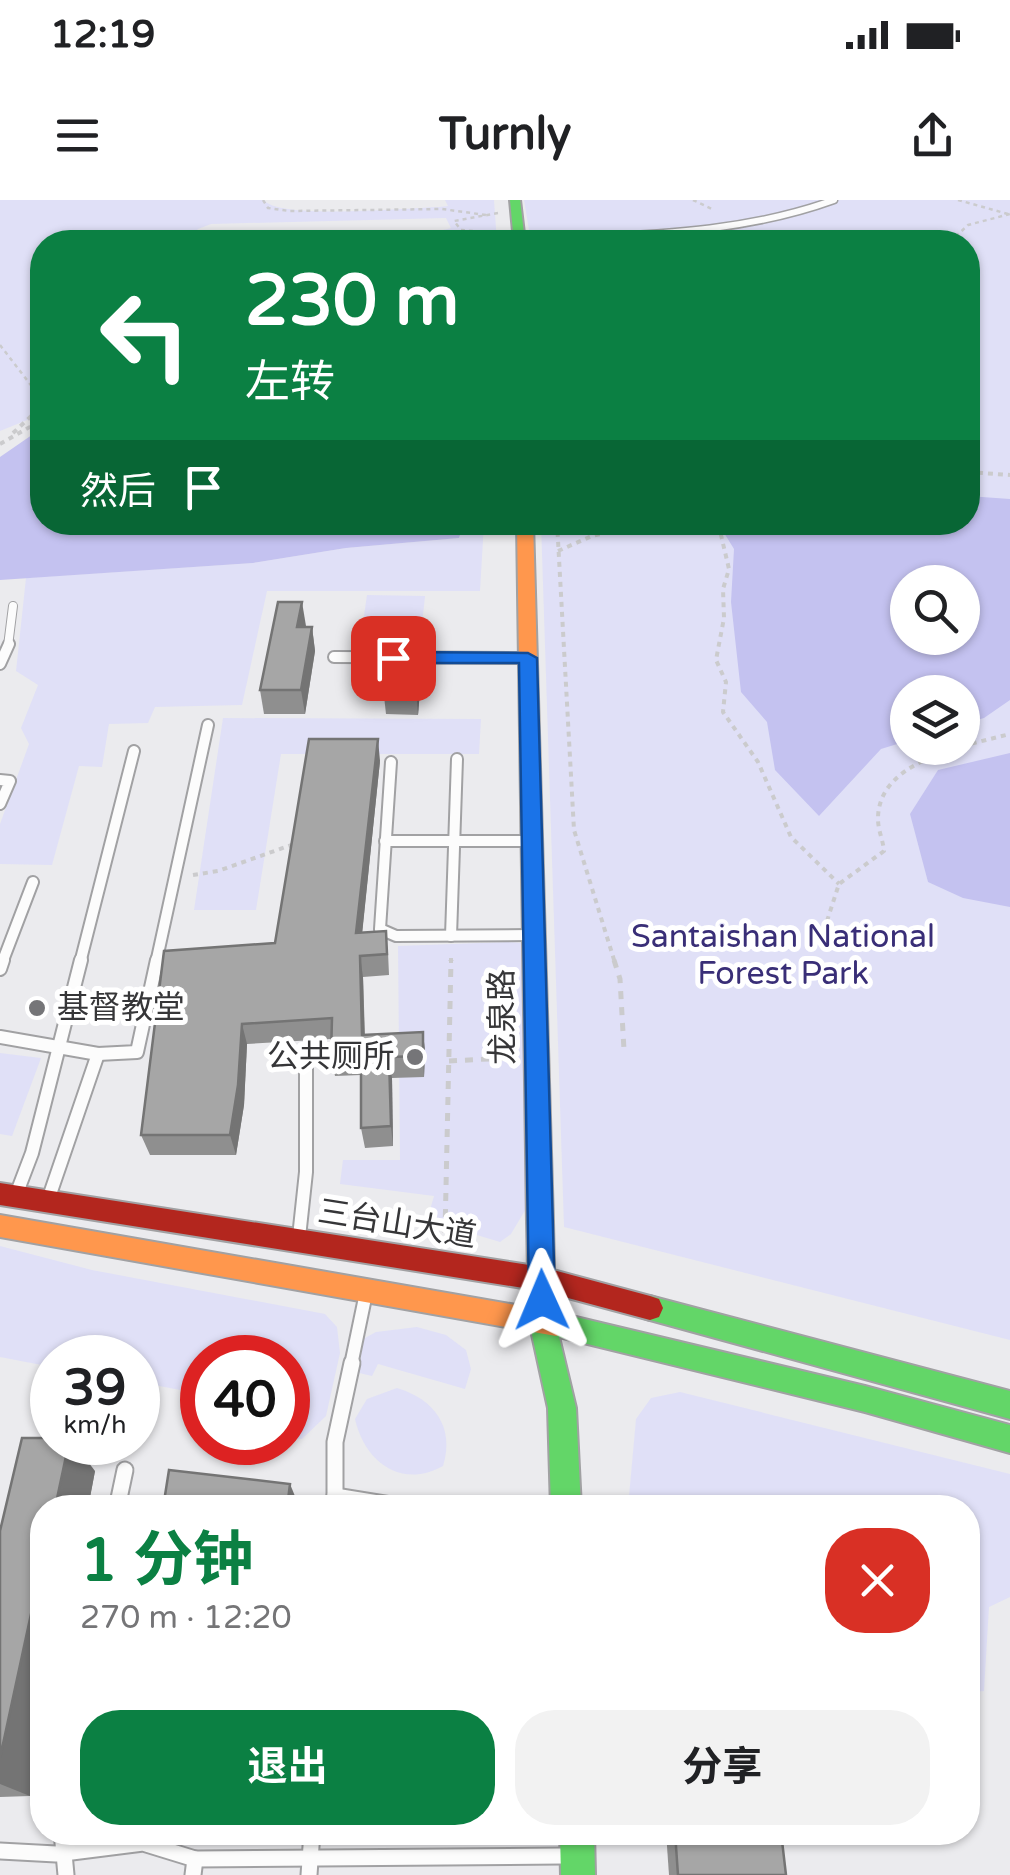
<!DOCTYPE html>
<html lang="zh">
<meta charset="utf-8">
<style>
:root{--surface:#fff;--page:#f2f2f2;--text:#202124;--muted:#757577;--accent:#0b8043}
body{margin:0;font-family:"Varela Round","Noto Sans SC",sans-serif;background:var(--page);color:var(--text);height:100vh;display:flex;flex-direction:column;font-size:38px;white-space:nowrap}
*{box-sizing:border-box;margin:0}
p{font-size:32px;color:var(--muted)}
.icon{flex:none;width:55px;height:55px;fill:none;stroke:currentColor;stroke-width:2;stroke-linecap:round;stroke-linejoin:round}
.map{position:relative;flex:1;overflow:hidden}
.drawer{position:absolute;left:30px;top:1295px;width:950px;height:350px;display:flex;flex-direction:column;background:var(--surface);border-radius:40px;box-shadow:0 2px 8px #0004}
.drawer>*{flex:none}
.guide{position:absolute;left:30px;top:30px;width:950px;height:305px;border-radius:40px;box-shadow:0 2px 8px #0004;background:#0b8043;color:#fff;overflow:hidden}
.buttons{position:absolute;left:890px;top:365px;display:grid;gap:20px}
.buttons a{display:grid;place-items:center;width:90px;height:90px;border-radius:50%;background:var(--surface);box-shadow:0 2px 8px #0004;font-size:50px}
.speed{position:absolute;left:30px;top:1135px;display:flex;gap:20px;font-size:50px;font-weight:700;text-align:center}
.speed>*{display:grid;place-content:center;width:130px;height:130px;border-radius:50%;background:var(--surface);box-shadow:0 2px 8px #0004;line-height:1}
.speed small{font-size:25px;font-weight:400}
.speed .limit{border:15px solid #d22;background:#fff;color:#111}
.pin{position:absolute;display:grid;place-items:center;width:85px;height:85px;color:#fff;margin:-42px;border-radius:20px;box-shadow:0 5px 15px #0006}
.me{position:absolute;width:110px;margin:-55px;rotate:359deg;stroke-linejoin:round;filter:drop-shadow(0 0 8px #0008)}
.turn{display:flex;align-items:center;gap:35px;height:210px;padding:0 50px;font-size:45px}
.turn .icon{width:130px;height:130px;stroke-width:2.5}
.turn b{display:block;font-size:70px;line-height:85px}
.then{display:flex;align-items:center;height:95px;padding:0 50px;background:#0003;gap:20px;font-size:38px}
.round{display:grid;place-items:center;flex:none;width:105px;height:105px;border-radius:40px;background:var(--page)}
.head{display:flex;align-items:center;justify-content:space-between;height:170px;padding:0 50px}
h1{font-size:60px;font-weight:700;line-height:75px;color:var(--accent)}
.cta{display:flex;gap:20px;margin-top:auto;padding:20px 50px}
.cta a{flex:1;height:115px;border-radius:40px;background:var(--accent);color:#fff;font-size:40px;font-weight:700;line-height:115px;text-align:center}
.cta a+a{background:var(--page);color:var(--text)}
.status{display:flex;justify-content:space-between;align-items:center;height:70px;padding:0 50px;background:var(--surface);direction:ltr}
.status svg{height:28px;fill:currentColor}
header{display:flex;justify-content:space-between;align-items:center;height:130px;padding:0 50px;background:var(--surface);font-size:45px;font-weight:700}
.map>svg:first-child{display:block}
.green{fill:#e0e0f7;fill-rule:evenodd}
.water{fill:#c4c2f0;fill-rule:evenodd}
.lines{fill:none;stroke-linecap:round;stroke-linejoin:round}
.lane-far4-casing{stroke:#a1a1a3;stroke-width:9}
.lane-far3-casing{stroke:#a1a1a3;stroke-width:10}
.lane-far2-casing{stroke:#a1a1a3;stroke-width:14}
.lane-far1-casing{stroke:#a1a1a3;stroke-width:16}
.lane-casing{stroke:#a1a1a3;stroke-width:19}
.fast-casing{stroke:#a1a1a3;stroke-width:4}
.slow-casing{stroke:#a1a1a3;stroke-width:4}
.jam-casing{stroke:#a1a1a3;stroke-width:4}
.path-far2{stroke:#cbcbcd;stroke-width:2.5;stroke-dasharray:4 4;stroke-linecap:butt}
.path-far1{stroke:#cbcbcd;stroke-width:4;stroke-dasharray:5 5;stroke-linecap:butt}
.path{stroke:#cbcbcd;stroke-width:5;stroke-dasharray:8 8;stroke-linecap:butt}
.lane-far4{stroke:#fcfcfc;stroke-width:6}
.lane-far3{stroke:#fcfcfc;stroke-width:8}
.lane-far2{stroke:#fcfcfc;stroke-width:10}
.lane-far1{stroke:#fcfcfc;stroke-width:12}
.lane{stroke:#fcfcfc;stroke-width:15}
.fast{fill:#63d668;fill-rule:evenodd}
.slow{fill:#ff974d;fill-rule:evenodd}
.jam{fill:#b3261e;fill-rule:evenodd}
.wall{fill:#8f8f8f}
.shaded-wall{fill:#747474}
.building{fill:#a6a6a6;stroke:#747474;stroke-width:2.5}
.route{fill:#1a73e8;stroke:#114b97;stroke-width:2.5}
.poi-dot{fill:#757578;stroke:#fff;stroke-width:4}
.labels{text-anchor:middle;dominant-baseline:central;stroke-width:10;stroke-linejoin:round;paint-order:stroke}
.park-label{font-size:32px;fill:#392e77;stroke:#fff}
.poi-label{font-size:32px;fill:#363638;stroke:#fff;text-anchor:start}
.street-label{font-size:32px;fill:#363638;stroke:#fff}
</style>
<div class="status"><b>12:19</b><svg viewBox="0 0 49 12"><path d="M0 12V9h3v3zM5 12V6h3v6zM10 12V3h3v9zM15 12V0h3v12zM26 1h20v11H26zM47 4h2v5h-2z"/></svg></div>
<header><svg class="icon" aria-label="menu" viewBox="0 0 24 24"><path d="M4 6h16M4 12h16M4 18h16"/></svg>Turnly<svg class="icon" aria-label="share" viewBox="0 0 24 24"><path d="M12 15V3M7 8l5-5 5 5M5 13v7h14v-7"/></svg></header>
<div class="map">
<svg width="1010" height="1675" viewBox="0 0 1010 1675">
<rect width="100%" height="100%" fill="#ebebee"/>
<g class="green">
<path d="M0,0H264C277,20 409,8 439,7L448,6L445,0H494L497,42H432L427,34L451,28L446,18L211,24L198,29L188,42H42V214L0,231Z"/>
<path d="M524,0H1010V1140L564,1027L541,323L968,322V42H531ZM908,382H962V438H908ZM908,492H962V548H908Z"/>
<polygon points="464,323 484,323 480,391 267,391 242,505 155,507 148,523 109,524 102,567 79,566 52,665 0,664 0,624 29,544 21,528 38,485 16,471 26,378 253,363 346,348 459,338"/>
<polygon points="367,395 425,396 422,424 363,423"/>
<polygon points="223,518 481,519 479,554 281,554 256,710 194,710"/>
<polygon points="508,742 523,743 530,1002 511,1034 500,1042 427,1020 434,996 340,984 343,960 400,960 398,746"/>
<polygon points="0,853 41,858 12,936 0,934"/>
<polygon points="0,1046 92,1070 325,1114 337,1127 340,1153 326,1216 302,1239 288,1238 288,1158 202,1158 202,1194 138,1182 138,1158 52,1158 52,1167 0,1157"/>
<polygon points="417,1127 446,1135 466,1150 471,1169 465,1189 378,1164 372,1176 355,1172 363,1139 376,1132"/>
<path d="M397,1188C434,1199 455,1227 443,1266C402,1289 365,1263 355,1219L367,1199Z"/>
<polygon points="680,1192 1010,1274 1010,1397 989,1407 984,1491 968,1493 968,1308 628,1307 636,1219 651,1198"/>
</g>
<g class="water">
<polygon points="42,228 42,322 464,323 459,338 346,348 253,363 0,380 0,257"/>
<path d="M968,296L1010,299V500L984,518L963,524L962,492H908L907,541L881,549L819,616L775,570L767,522L741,492L731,402L734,349L718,323L968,322ZM962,382V438H908V382Z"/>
<polygon points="1010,553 1010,707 963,698 928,682 910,614 938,570"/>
</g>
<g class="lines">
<defs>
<path id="lane-far4" d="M520,41C627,34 732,37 834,0"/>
<polyline id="lane-far3" points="8,446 13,406"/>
<g id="lane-far2">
<polyline points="334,457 528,458"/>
<polyline points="0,464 9,444"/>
<polyline points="391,562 380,729 396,736 530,735"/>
<polyline points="0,580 10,581 0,604"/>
<polyline points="385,641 531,641"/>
<polyline points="451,736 457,559"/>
<polyline points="2,763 33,682"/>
<polyline points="80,763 134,551"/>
<polyline points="156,763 208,525"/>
</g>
<g id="lane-far1">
<polyline points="0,769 3,760"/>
<polyline points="0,837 98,854 137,852 157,760"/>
<polyline points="16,995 32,953 81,760"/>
<polyline points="48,1000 98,854"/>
<polyline points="299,1037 306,972 306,853"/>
<polyline points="351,1165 366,1093"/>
</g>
<g id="lane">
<polyline points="335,1296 335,1242 352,1163"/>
<polyline points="117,1308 125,1270"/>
<polyline points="334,1308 335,1296 409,1308"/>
<polyline points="62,1632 66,1675"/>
<polyline points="0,1651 56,1654 143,1643 195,1659 193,1675"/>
<polyline points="195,1659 563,1656"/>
<polyline points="309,1675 312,1632"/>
</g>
<g id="fast">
<polygon points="510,0 520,0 525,42 514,42"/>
<polygon points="540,1011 549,1014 553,1022 555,1112 865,1186 1010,1225 1010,1253 865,1212 559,1137 576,1208 581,1308 551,1308 548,1208 529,1121 527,1022 531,1014"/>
<polygon points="650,1096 1010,1191 1010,1219 650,1120 641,1117 637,1108 641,1099"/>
<polygon points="560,1632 594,1632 595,1675 561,1675"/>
</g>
<g id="slow">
<polygon points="517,322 533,322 553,1022 549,1030 540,1033 531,1030 527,1022"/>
<polygon points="0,1015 556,1112 565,1115 569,1124 565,1133 556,1136 0,1037"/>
</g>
<polygon id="jam" points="0,983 542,1067 650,1096 659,1099 663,1108 659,1117 650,1120 542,1091 0,1005"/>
</defs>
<use href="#lane-far4" class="lane-far4-casing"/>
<use href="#lane-far3" class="lane-far3-casing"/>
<use href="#lane-far2" class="lane-far2-casing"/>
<use href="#lane-far1" class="lane-far1-casing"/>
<use href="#lane" class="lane-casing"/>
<use href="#fast" class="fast-casing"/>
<use href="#slow" class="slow-casing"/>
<use href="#jam" class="jam-casing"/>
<g class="path-far2">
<polyline points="263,0 268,8 289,11 442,9 486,15"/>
<polyline points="693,0 714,10"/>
<polyline points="958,0 1008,14"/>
<polyline points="498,13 454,21 461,30 498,33"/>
<polyline points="950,42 968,25 1010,14"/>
<polyline points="0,145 40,197"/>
</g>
<g class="path-far1">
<polyline points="38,195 42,200"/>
<polyline points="13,233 42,206"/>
<polyline points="0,244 42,220"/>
<polyline points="968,272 1010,275"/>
<polyline points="557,322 574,630 615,763"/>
<polyline points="558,351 592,336 627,328 700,324 715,328 721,335 729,369 723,389 724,418 716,460 726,482 723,512 758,562 791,637 839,684"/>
<polyline points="962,546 1010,534"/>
<polyline points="193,675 218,671 297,643"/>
<path d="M827,721L839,684L884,651C883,640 878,630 878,619C878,576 923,559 957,548"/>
<polyline points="451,763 451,754"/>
</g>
<g class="path">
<polyline points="614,760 620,779 624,850"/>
<polyline points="449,861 508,858"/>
<polyline points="445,1033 451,760"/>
</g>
<use href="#lane-far4" class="lane-far4"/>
<use href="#lane-far3" class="lane-far3"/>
<use href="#lane-far2" class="lane-far2"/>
<use href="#lane-far1" class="lane-far1"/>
<use href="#lane" class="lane"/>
<use href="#fast" class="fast"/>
<use href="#slow" class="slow"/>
<use href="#jam" class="jam"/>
</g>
<g class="wall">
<polygon points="305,427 312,427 315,451 305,514 264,514 260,490"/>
<polygon points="422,466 418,515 386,514 383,487"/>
<polygon points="380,561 362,733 388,752 389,775 363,777 365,835 423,832 425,852 424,877 392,878 393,946 365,948 361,928 361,875 335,876 331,856 331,839 247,844 244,905 236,955 150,955 141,935 275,743"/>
<polygon points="95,1271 88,1308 42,1308 30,1596 0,1597 0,1331"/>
<polygon points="184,1632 266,1632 266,1638 196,1644 183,1638"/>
<polygon points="333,1632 438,1632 336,1635"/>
<polygon points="666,1632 781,1632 786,1675 669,1675"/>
</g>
<g class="shaded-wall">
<polygon points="302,402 306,426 301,451 297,427"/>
<polygon points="312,427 315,451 305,514 301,490"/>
<polygon points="420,439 422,466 418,515 416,488"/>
<polygon points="378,539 380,561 360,754 356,733"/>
<polygon points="360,756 363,777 365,856 362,835"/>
<polygon points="242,824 247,844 244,905 236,955 230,935"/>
<polygon points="423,832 425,852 424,877 423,856"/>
<polygon points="389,857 392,878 393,946 391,926"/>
<polygon points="69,1242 73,1242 95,1271 88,1308 55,1308"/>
<polygon points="290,1284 297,1301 296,1308 287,1308"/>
<polygon points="42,1363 42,1533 30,1596 0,1584 0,1558"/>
</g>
<g class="building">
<polygon points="278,402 302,402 297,427 312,427 301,490 260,490"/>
<polygon points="388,439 420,439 416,488 383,487"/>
<polygon points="309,539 378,539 356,733 386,731 387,754 360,756 362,835 423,832 423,856 389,857 391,926 361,928 361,854 331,856 332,818 242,824 238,885 230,935 141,935 164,751 275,743"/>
<polygon points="22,1238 52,1238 52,1242 69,1242 55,1308 42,1308 42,1363 0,1558 0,1331"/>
<polygon points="169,1270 290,1284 287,1308 163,1308"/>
<polygon points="184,1632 253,1632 183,1638"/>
<polygon points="675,1632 781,1632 786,1675 678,1675"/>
</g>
<polygon class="route" points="528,453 537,458 555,1100 551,1109 542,1112 533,1109 529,1100 519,463 393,463 384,458 393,452"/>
<g class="poi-dot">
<circle cx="37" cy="808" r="10"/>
<circle cx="415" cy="857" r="10"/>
</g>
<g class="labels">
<g class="park-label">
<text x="783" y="737">Santaishan National<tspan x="783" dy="37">Forest Park</tspan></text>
</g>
<g class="poi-label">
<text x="57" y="808">基督教堂</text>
<text x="395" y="857" text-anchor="end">公共厕所</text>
</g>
<g class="street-label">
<text transform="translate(503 817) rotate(-91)">龙泉路</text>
<text transform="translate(397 1024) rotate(9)">三台山大道</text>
</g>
</g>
</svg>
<div class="buttons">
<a><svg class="icon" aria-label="search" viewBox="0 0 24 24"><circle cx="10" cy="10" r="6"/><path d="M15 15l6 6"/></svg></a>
<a><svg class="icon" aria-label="layers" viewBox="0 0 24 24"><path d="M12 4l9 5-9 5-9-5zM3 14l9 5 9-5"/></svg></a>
</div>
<div class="speed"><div>39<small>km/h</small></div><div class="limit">40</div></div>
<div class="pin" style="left:393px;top:458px;background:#d93025"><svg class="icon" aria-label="arrive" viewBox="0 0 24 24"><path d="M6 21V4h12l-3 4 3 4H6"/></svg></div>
<svg class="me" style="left:542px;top:1100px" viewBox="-20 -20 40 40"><path d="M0-17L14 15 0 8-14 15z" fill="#1a73e8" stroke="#fff" stroke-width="4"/></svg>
<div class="guide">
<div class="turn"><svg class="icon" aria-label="left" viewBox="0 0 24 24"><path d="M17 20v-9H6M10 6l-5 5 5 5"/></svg><div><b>230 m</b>左转</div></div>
<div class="then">然后<svg class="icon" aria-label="arrive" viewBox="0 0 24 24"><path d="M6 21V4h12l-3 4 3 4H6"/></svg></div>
</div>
<section class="drawer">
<div class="head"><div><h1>1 分钟</h1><p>270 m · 12:20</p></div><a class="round" style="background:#d93025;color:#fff"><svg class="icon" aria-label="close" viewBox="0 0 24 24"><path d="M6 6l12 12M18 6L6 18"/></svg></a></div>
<div class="cta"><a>退出</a><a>分享</a></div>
</section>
</div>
